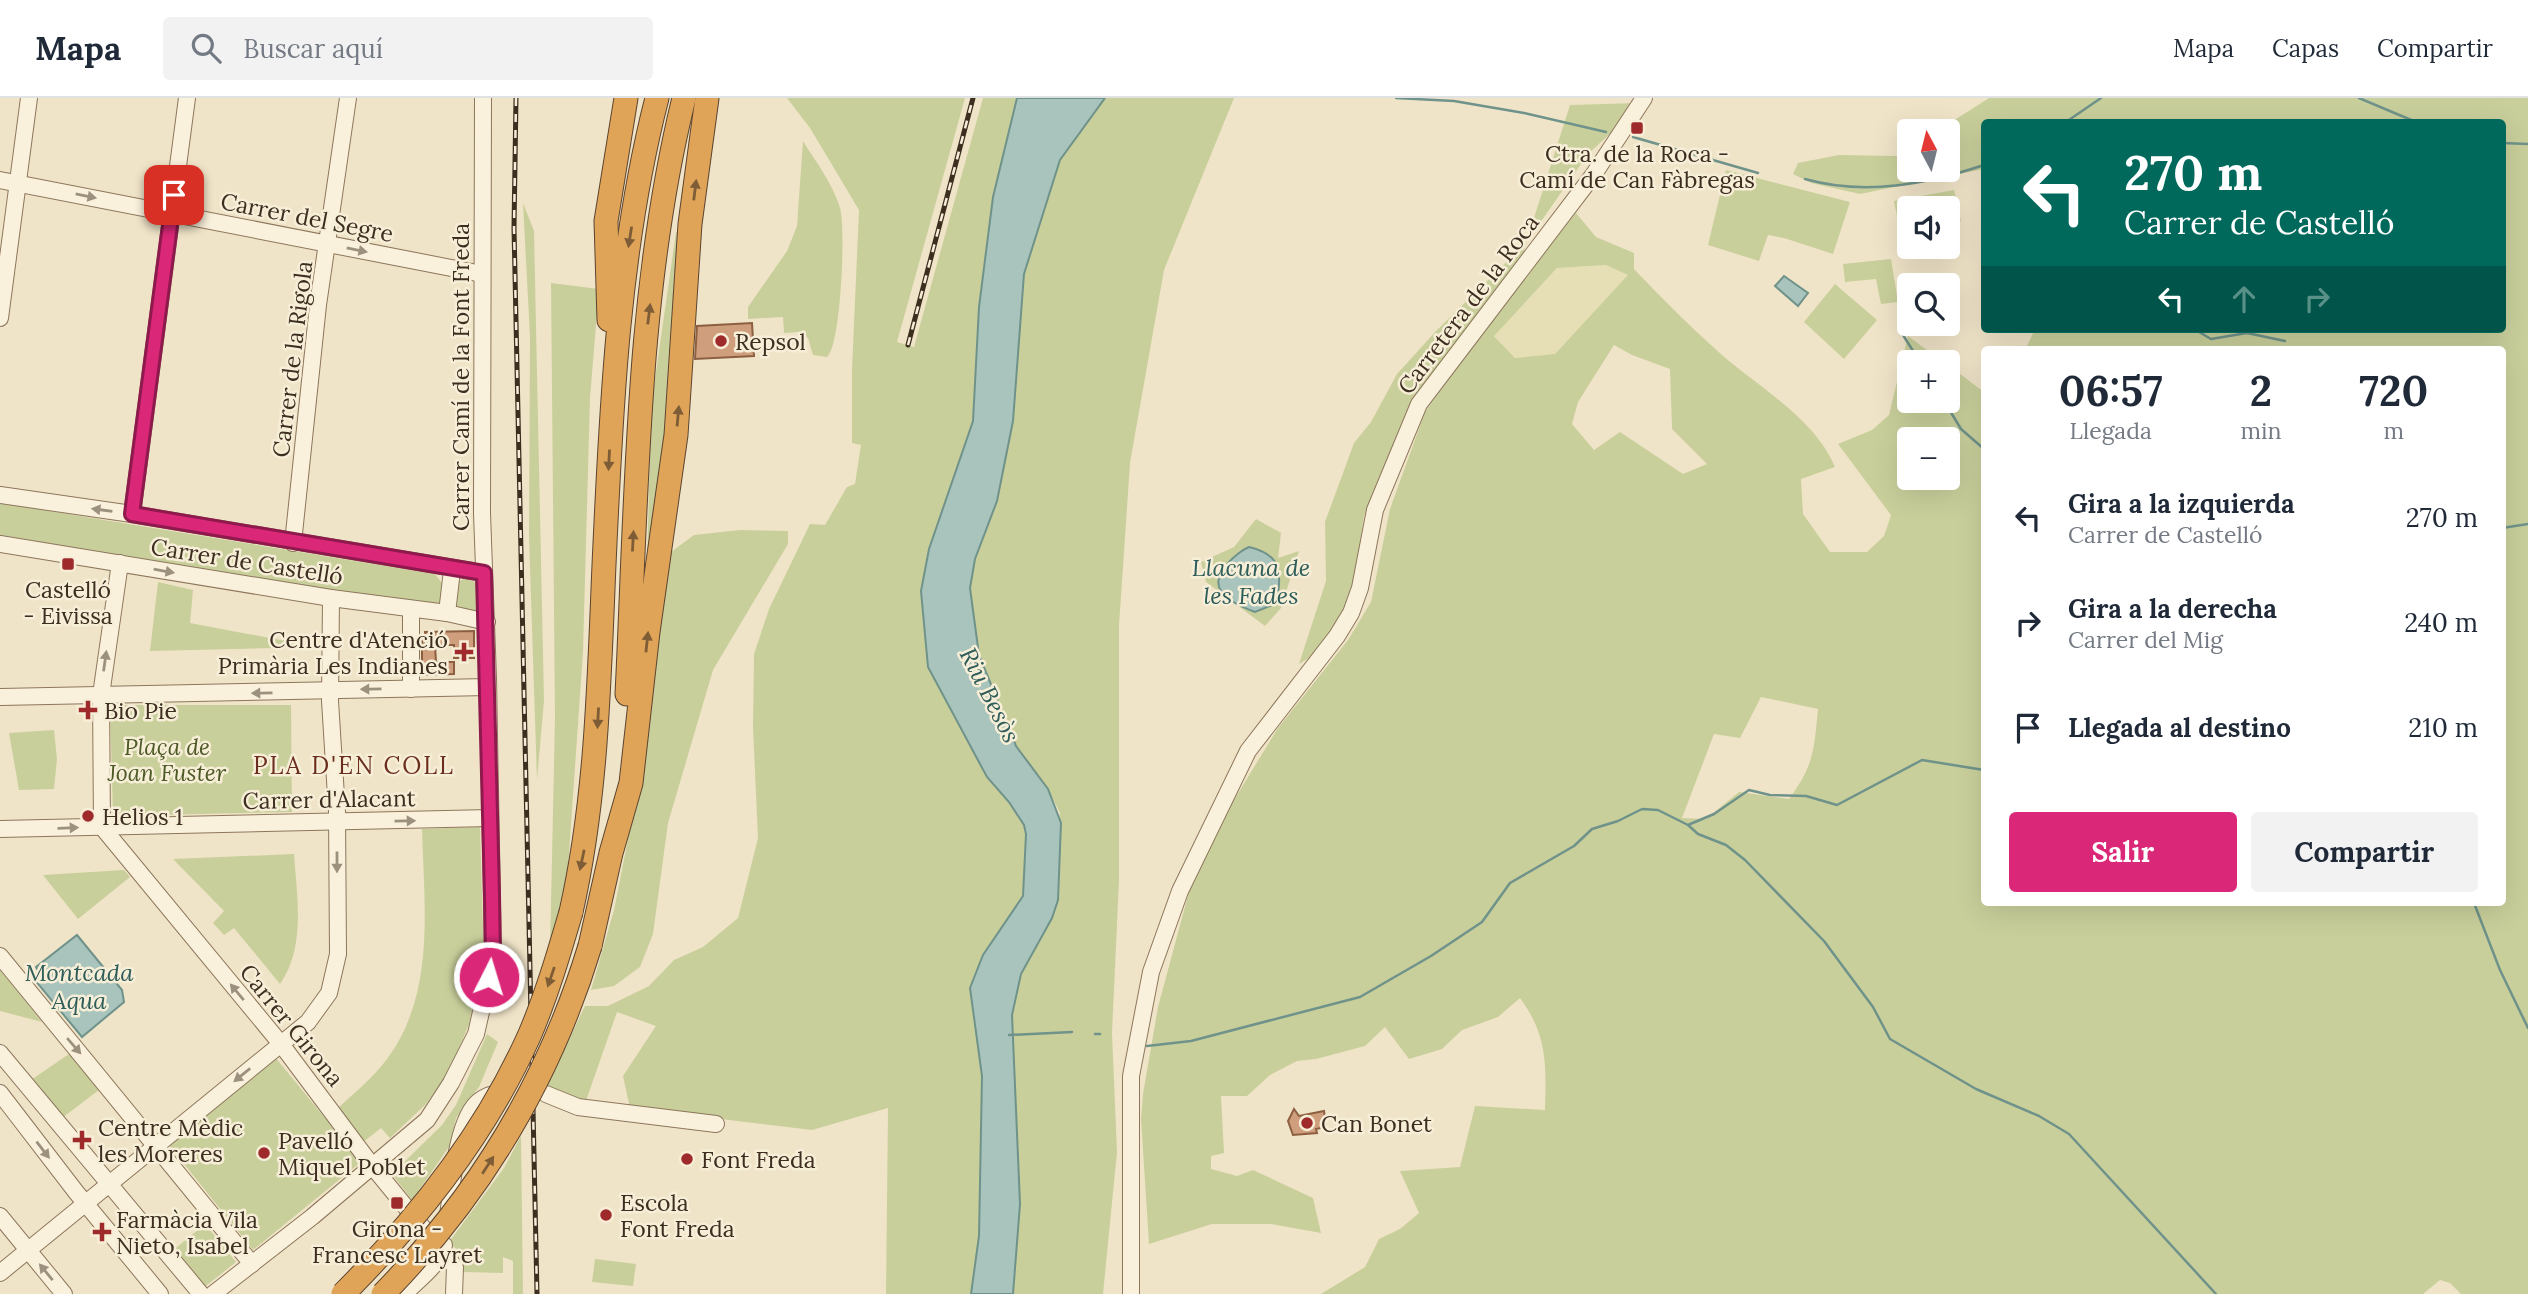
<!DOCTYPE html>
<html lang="es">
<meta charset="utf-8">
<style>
:root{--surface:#fff;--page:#f2f2f3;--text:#1f2937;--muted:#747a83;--line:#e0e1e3;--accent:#db2777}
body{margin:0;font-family:Lora,serif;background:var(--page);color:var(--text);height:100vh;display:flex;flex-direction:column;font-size:26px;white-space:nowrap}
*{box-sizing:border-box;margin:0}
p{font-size:23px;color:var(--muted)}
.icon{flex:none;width:38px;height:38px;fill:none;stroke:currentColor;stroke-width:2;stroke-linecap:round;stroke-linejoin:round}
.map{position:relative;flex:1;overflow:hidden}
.side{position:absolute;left:1981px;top:248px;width:525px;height:560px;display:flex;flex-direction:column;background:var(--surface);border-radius:7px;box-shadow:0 7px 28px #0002}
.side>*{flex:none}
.banner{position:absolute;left:1981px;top:21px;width:525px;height:214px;border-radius:7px;box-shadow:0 7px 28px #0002;background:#00695c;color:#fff;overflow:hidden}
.needle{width:46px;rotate:353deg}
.controls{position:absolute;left:1897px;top:21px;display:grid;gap:14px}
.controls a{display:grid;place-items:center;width:63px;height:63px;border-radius:7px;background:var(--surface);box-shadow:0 7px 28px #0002;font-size:35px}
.pin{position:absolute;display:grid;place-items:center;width:60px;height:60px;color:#fff;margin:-30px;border-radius:14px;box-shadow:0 4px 10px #0006}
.me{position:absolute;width:77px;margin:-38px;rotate:5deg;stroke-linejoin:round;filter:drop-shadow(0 0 5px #0008)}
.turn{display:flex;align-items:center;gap:24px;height:147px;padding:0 28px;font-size:32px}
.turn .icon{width:91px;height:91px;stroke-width:2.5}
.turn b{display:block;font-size:49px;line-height:60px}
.lanes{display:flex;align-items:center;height:66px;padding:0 28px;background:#0003;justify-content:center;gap:35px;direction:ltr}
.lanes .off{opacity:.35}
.eta{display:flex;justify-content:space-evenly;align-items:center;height:119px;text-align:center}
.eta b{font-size:42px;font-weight:700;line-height:49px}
.cta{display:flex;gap:14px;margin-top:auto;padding:14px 28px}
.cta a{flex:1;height:80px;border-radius:7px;background:var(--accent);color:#fff;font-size:28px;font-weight:700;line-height:80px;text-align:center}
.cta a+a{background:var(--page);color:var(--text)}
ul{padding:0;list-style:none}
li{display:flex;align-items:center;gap:21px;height:105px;padding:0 28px}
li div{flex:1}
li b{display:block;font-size:26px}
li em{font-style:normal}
header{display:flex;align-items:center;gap:42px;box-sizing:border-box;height:98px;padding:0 35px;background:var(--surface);border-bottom:2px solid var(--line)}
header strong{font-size:33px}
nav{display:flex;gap:38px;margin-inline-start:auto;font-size:24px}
.search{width:490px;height:63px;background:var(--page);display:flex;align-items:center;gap:18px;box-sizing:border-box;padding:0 24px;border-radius:7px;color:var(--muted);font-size:26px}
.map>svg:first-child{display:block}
.farmland{fill:#e6deb5}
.green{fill:#c9cf9b;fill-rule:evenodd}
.water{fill:#a9c4bc;stroke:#6f938a;stroke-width:2}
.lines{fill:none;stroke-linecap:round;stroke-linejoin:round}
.stream{stroke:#6f938a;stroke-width:2.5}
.building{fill:#cf9f7d;stroke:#8d5f41;stroke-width:2}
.minor-casing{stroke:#8d765c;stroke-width:18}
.highway-casing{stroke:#5b4430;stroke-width:25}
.minor{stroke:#faf1dc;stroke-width:16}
.highway{stroke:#e0a458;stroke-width:23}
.rail-casing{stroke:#3d2e20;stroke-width:5}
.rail{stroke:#f7eed8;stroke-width:2.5;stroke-dasharray:8;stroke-linecap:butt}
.highway-bridge-casing{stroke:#5b4430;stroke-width:25;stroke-linecap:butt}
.highway-bridge{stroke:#e0a458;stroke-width:23}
.oneway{fill:#7e5d36}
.oneway2{fill:#9c907e}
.route-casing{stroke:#8e194d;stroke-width:18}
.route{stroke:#db2777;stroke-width:12}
.poi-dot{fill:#9e2a2b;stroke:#f7eed8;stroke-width:2.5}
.labels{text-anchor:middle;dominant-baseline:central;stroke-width:5;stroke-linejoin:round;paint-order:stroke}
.poi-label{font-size:23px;fill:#3d2e20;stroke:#f7eed8;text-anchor:start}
.street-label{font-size:23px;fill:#3d2e20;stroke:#f7eed8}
.park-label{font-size:23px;font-style:italic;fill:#4d5a26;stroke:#f7eed8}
.water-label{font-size:24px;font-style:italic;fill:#2f5d5a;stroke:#f7eed8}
.neighbourhood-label{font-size:24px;letter-spacing:2px;fill:#6b2e1e;stroke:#f7eed8}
</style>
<header>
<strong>Mapa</strong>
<div class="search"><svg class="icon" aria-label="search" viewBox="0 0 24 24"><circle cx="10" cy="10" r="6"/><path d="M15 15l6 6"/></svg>Buscar aquí</div>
<nav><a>Mapa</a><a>Capas</a><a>Compartir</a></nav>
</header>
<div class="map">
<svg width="2528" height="1196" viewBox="0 0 2528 1196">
<rect width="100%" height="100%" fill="#f0e4c8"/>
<polygon class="farmland" points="1606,167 1628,177 1555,256 1515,260 1494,237 1557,170"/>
<g class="green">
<path d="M787,0H965L897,244L914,249L983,0H1017L993,99L979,209L973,323L929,451L921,493L978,663C992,687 1021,708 1026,736L1023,798L983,857L970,890L982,978L979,1138L971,1196H886L888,1010L812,1032L630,1010L623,978L656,928L617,914L586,1003L545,991L585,908H608L649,888L674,862L703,849L738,820L758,740L753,629L754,556L769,511L810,426L825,427L847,389L855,386L861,347L852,345V271L859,112L810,30Z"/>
<polygon points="1105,0 1234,0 1164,172 1130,365 1119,528 1119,782 1112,935 1117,1054 1103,1196 1013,1196 1020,1106 1012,917 1021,876 1052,820 1060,715 1048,691 1019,655 1008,629 979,557 970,490 975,461 997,403 1013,323 1024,176 1060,61"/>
<path d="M1989,0H2528V1196H2461L2450,1185L2440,1182L2423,1196H1321L1365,1169L1379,1141L1400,1131L1419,1115L1400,1073L1460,1069L1475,1008L1545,1012C1546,967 1548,938 1520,900L1498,919L1462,932L1442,951L1409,961L1385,929L1365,948L1316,961L1297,963L1270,977L1247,998H1221L1224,1055L1211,1058V1071L1237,1078L1253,1072L1313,1100L1321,1135L1271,1126H1212L1149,1146L1141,1021L1143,996L1158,909L1190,790L1229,710L1278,630L1348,542L1371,504L1390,411L1425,314L1485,230L1576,115L1596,139L1634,155V171C1662,201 1692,230 1722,257C1760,290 1815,321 1835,369L1801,381L1803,416L1830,454H1867L1884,438L1891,417L1838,346L1872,332L1889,317L1908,238L1943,264H1909V303H1948V267L1984,294V805H2502V252H2025L2035,231H2502V24H1984V71L1860,96L1811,85L1793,76L1798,65L1839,57L1897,58L1909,51V72H1948V33H1937ZM1606,167L1628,177L1555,256L1515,260L1494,238L1557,170ZM1614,247L1632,257L1670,271L1672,331L1707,366L1683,376L1620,334L1594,352L1572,326L1578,304ZM1909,341H1948V380H1909ZM1761,599L1818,611C1814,652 1814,667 1789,701L1739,694L1706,721L1682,720L1714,636L1740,640Z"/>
<polygon points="1637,5 1613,33 1588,56 1526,145 1522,160 1412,302 1364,418 1355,477 1347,509 1317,555 1299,566 1326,483 1325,424 1354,345 1371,324 1397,276 1436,233 1526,145 1570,7"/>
<path d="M803,43C816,64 833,86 840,110C846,129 841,248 827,259L813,257L808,240L799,234L784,235L783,219L748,221V209L787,153L797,128Z"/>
<polygon points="1726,72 1850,104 1833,156 1784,140 1768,137 1759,163 1708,147"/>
<polygon points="1954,92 1961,123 1948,125 1948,110 1909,110 1909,132 1900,133 1894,103"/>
<polygon points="523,105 534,133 544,603 537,682 529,439 530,239"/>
<polygon points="676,134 683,139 673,301 647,470 651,309"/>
<polygon points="1891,161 1898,204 1881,206 1876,181 1845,184 1843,166"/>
<polygon points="551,185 599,191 590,300 583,554 568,770 550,852 555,620"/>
<polygon points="1835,186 1877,222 1844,261 1804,224"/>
<polygon points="0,405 435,476 445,489 443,502 432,510 0,437"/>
<polygon points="1256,421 1281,435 1278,460 1299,453 1281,510 1265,528 1206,484 1201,464 1234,449"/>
<polygon points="740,432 788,433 788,446 713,572 668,725 653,836 640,869 614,888 591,892 614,812 634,711 671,454 694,437"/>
<path d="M465,480L475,484C480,494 479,507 475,517L453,512L458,484Z"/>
<polygon points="158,484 193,492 190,525 318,549 150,553"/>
<polygon points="110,607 291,607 292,714 113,718"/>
<polygon points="54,632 57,661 54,691 19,692 9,635"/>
<path d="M480,729L484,861L469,926L454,963L440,987L425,1007L390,1040L381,1030L362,1045L337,1011C354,995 373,980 387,961C436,895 424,809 422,731Z"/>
<path d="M294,756C297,799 306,849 280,886L234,830L224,837L213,825L224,813L173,761Z"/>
<polygon points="124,772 130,779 78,821 43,777"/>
<polygon points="0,872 42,924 0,913"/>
<polygon points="487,936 498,944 479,989 456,1020 451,1046 412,1102 392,1076 442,1027 456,1007"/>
<polygon points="69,956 99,992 62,1020 31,982"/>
<polygon points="275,959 361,1064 253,1152 168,1046"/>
<polygon points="521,1038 523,1196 513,1196 513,1163 503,1159 503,1175 463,1174 461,1156 449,1144 504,1070"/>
<polygon points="205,1126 236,1164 202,1191 171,1154"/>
<polygon points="595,1161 636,1166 633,1188 592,1184"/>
</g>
<g class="water">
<polygon points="1017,0 1105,0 1060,62 1024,176 1013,323 997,403 975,461 970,490 979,557 1016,648 1048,691 1061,725 1058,802 1052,820 1021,876 1012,917 1020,1106 1013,1196 971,1196 979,1138 982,978 970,890 983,857 1023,798 1026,736 1024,727 1009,704 987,679 928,569 921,493 929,451 973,323 979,209 993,99"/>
<polygon points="1784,178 1808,195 1798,208 1775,188"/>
<path d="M1249,449C1283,457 1281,474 1277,505L1255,514C1244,510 1228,503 1221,493C1210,477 1237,454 1249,449Z"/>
<polygon points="77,837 122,892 124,904 82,939 34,881 40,876 36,869"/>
</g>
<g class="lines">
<g class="stream">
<polyline points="1396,0 1454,3 1524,15 1606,34"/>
<polyline points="2359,0 2416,24"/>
<polyline points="2066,24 2101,0"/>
<polyline points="1633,39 1758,75"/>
<polyline points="2502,45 2528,46"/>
<path d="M1805,81C1865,98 1927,86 1984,67"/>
<polyline points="2194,231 2211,241 2247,235 2285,243"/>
<polyline points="1903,237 1920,264"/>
<polyline points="1944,303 1961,331 1984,351"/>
<polyline points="2502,430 2528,426"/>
<polyline points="1688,727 1698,736 1726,747 1745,762 1824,843 1873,909 1890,941 1976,991 2039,1018 2069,1036 2216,1196"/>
<polyline points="2474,805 2500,872 2528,930"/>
<polyline points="1095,936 1100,936"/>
<polyline points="1009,937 1072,934"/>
<polyline points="1147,948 1191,943 1360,899 1431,858 1482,824 1510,785 1574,748 1592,731 1618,723 1642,711 1658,712 1688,727 1714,716 1749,692 1770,697 1806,698 1837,707 1922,662 1984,672"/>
</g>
</g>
<g class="building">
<polygon points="752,225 754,258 695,261 697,228"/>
<polygon points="474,533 474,560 454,560 454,547 435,547 436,564 454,564 454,576 422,577 422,541 425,541 425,534"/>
<polygon points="1294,1011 1299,1018 1324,1013 1326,1029 1316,1031 1317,1035 1293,1037 1288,1023"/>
</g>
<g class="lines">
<defs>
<g id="minor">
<polyline points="0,82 482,176"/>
<polyline points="0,220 29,0"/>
<polyline points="0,397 132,416 484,475"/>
<polyline points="132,416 187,0"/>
<polyline points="293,445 318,207 348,0"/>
<polyline points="0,446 331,500 447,515 487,524"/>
<polyline points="120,465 101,597 102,729 281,946 373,1069 455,1169 454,1196"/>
<polyline points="447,515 452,472"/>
<polyline points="411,591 411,511"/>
<polyline points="0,599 488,589"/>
<polyline points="0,731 490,720"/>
<polyline points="0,858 252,1166"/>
<polyline points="0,955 201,1196"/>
<polyline points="0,995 76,1094 160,1196"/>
<polyline points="546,996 578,1009 716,1026"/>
<polyline points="0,1118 64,1196"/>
<path d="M448,1118C452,1090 456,1021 479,1003C487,997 495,995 504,994"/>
<polyline points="0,1175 308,924 329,895 338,856 337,714 330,603 331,500"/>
<polyline points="213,1196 312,1119 427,1022 451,985 476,936 493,861 488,580 482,415 483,0"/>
<path d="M404,1196C417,1183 441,1166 444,1147"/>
<polyline points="1131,1196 1131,978 1151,874 1180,793 1248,653 1337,538 1351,515 1360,490 1375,412 1419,306 1594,76 1644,0"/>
</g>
<g id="highway">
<polyline points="609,222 606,123 626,0"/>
<path d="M627,596C637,397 636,195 684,0"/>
<path d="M571,814C597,699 599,584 604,467C611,311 618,152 657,0"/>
<polyline points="590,848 611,755 631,685 648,534 676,337 690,126 707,0"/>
</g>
</defs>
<use href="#minor" class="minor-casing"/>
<use href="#highway" class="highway-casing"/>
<use href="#minor" class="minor"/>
<use href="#highway" class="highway"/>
<defs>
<g id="rail">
<polyline points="516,0 514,130 537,1196"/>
<polyline points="908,247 973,0"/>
</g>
</defs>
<use href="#rail" class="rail-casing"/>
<use href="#rail" class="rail"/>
<defs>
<g id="highway-bridge">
<path d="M343,1196C419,1120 486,1035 530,936C547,896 559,855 571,814"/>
<path d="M383,1196C480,1097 550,980 590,848"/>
</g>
</defs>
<use href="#highway-bridge" class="highway-bridge-casing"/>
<use href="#highway-bridge" class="highway-bridge"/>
</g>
<defs><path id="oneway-solid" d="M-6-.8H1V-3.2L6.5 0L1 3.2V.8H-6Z" transform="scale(1.75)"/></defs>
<g class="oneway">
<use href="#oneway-solid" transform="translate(695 92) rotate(-83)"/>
<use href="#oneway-solid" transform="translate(630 139) rotate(99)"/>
<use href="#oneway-solid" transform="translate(649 216) rotate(-83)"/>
<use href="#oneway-solid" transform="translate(678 318) rotate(-85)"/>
<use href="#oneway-solid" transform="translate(609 362) rotate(93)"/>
<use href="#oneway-solid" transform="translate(633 443) rotate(-87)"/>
<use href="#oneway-solid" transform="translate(647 544) rotate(-84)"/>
<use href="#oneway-solid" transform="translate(598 620) rotate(93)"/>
<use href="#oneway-solid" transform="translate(582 762) rotate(102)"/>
<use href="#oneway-solid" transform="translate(551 879) rotate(109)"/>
<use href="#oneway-solid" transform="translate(488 1067) rotate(-57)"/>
</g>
<g class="oneway2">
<use href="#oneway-solid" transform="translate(86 98) rotate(11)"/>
<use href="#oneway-solid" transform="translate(357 152) rotate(12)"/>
<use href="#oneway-solid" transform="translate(102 412) rotate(-172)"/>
<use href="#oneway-solid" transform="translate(164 473) rotate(10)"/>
<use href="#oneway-solid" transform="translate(105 563) rotate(-82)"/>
<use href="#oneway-solid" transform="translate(371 591) rotate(179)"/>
<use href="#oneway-solid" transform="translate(262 595) rotate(179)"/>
<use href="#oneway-solid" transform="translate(405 723) rotate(-1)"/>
<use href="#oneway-solid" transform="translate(68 730) rotate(-2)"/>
<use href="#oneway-solid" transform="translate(337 764) rotate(90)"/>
<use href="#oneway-solid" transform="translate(237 894) rotate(-130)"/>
<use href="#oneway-solid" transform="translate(74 948) rotate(49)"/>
<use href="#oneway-solid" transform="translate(242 977) rotate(141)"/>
<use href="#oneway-solid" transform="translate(43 1052) rotate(52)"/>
<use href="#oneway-solid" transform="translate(46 1174) rotate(-129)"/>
</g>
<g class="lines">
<defs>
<polyline id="route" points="174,97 132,416 484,475 492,797 493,861 489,879"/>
</defs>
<use href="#route" class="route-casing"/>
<use href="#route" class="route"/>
</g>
<g class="poi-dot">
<rect x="1630" y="23" width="14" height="14" rx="3.5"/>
<circle cx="721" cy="243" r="7"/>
<rect x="61" y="459" width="14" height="14" rx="3.5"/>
<path d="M460.5 543.5h7v7h7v7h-7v7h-7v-7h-7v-7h7z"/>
<path d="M84.5 601.5h7v7h7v7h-7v7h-7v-7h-7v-7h7z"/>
<circle cx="88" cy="718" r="7"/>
<circle cx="1307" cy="1025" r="7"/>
<path d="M78.5 1031.5h7v7h7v7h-7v7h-7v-7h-7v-7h7z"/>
<circle cx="264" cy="1055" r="7"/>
<circle cx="687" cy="1061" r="7"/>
<rect x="390" y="1098" width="14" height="14" rx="3.5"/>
<circle cx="606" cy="1117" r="7"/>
<path d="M98.5 1123.5h7v7h7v7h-7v7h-7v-7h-7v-7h7z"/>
</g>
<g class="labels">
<g class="poi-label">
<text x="1637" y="55" text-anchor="middle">Ctra. de la Roca -<tspan x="1637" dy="26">Camí de Can Fàbregas</tspan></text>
<text x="735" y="243">Repsol</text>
<text x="68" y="491" text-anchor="middle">Castelló<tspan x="68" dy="26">- Eivissa</tspan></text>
<text x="448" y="541" text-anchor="end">Centre d'Atenció<tspan x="448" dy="26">Primària Les Indianes</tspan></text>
<text x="104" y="612">Bio Pie</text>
<text x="102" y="718">Helios 1</text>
<text x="1321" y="1025">Can Bonet</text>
<text x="98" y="1029">Centre Mèdic<tspan x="98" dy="26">les Moreres</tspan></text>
<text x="278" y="1042">Pavelló<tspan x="278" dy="26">Miquel Poblet</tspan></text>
<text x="701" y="1061">Font Freda</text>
<text x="620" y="1104">Escola<tspan x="620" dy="26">Font Freda</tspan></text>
<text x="116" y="1121">Farmàcia Vila<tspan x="116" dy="26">Nieto, Isabel</tspan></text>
<text x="397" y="1130" text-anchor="middle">Girona -<tspan x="397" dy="26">Francesc Layret</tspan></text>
</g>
<g class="street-label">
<text transform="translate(307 119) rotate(11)">Carrer del Segre</text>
<text transform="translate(1468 206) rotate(-53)">Carretera de la Roca</text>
<text transform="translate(292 261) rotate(-83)">Carrer de la Rigola</text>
<text transform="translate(460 279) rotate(-90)">Carrer Camí de la Font Freda</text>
<text transform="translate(247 463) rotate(9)">Carrer de Castelló</text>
<text transform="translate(329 701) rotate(-1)">Carrer d'Alacant</text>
<text transform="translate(292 927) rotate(51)">Carrer Girona</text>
</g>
<g class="park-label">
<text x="167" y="648">Plaça de<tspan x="167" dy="26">Joan Fuster</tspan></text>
</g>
<g class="water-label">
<text x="1251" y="469">Llacuna de<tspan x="1251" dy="28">les Fades</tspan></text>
<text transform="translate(990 597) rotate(63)">Riu Besòs</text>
<text x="79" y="874">Montcada<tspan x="79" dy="28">Aqua</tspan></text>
</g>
<g class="neighbourhood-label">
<text x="354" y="667">PLA D'EN COLL</text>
</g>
</g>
</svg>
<div class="controls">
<a><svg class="needle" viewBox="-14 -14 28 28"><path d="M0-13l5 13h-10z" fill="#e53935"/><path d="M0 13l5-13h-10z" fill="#747a83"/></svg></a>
<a><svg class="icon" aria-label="sound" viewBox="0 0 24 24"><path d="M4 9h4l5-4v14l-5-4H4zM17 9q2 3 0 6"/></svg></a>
<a><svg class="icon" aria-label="search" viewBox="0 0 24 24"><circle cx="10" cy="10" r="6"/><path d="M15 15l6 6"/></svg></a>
<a>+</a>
<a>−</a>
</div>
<div class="pin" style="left:174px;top:97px;background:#d93025"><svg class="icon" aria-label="arrive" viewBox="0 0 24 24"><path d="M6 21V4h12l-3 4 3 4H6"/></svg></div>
<svg class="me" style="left:489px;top:879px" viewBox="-20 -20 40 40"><circle r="17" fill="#db2777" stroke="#fff" stroke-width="3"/><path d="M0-11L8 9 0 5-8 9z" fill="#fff"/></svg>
<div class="banner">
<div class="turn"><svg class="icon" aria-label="left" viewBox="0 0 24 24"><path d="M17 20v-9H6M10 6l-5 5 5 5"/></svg><div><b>270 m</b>Carrer de Castelló</div></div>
<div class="lanes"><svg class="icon" aria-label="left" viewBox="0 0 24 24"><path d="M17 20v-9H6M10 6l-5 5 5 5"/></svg><svg class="icon off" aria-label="ahead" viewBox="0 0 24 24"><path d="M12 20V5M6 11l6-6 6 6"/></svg><svg class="icon off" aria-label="right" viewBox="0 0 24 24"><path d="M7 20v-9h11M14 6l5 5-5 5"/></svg></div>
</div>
<section class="side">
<div class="eta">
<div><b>06:57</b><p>Llegada</p></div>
<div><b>2</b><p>min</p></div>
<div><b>720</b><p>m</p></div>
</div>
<ul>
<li><svg class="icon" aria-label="left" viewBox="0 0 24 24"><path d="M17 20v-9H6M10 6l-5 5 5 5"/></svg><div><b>Gira a la izquierda</b><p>Carrer de Castelló</p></div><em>270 m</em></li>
<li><svg class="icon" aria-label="right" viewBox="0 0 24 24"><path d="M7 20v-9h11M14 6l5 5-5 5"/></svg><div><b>Gira a la derecha</b><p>Carrer del Mig</p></div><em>240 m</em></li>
<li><svg class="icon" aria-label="arrive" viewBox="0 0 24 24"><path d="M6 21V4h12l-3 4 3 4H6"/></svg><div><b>Llegada al destino</b></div><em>210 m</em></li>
</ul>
<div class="cta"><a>Salir</a><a>Compartir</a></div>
</section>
</div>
